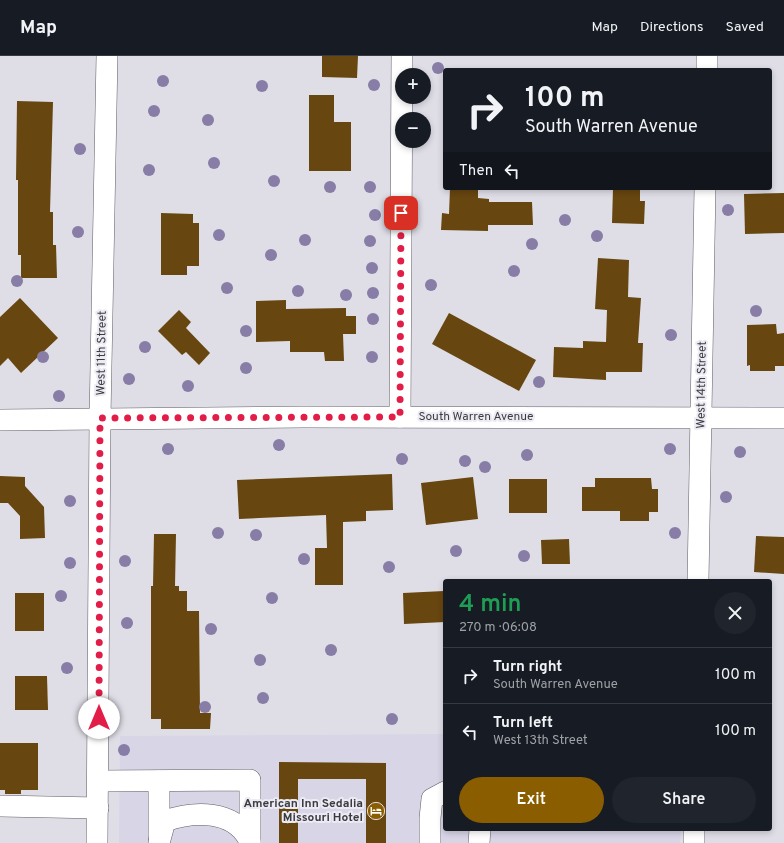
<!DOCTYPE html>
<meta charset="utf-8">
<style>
:root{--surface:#171b24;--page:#20242c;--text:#f1f3f6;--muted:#9ea1a6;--line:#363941;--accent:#8b5d01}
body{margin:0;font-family:Overpass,sans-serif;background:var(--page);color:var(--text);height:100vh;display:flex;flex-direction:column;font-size:15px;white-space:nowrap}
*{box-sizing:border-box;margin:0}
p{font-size:13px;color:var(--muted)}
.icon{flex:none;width:22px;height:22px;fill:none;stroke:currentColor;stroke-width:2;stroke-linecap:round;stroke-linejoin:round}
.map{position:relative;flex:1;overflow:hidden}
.drawer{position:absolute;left:443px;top:523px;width:329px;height:252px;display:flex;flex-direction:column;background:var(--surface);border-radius:4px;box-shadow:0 2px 6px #0003}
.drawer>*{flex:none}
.guide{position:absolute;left:443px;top:12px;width:329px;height:122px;border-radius:4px;box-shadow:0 2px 6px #0003;background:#171b24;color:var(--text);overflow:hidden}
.tools{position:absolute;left:395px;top:12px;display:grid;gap:8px}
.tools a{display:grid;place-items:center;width:36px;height:36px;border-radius:50%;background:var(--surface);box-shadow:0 2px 6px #0003;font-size:20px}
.pin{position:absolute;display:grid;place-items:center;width:34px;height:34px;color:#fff;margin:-17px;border-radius:8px;box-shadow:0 2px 6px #0006}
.me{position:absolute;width:44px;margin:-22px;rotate:0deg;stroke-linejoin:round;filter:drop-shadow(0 0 3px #0008)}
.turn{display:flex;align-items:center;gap:14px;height:84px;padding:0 16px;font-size:18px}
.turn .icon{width:52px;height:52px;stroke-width:2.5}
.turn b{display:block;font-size:28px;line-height:34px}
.then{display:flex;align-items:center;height:38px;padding:0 16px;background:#0003;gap:8px;font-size:15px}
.round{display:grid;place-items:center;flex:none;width:42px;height:42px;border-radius:21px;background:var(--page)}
.overview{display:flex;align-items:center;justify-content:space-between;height:68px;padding:0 16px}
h1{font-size:24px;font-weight:600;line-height:30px;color:#1e9e55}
.primary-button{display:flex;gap:8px;margin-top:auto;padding:8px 16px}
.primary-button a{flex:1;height:46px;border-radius:24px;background:var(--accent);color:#fff;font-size:16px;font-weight:600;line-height:46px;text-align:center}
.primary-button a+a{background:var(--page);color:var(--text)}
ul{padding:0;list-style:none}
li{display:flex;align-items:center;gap:12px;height:56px;padding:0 16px;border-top:1px solid var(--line)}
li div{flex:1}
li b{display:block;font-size:15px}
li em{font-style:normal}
header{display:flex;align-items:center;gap:24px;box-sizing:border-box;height:56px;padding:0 20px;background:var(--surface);border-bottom:1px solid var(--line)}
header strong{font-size:19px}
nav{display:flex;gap:22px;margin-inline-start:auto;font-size:14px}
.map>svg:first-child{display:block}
.built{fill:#d7d5e6}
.building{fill:#67460f}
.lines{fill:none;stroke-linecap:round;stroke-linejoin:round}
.minor-casing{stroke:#5e5d65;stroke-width:22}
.minor{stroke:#fff;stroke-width:21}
.tree{fill:#877da6}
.route{stroke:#e11d48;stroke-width:7;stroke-dasharray:0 12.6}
.labels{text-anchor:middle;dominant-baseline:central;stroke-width:4;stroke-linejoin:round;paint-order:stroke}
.street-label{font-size:12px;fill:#3c3c40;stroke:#ecebf4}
.poi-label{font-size:12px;font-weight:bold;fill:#3c3c40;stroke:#ecebf4;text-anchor:end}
</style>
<header>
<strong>Map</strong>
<nav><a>Map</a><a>Directions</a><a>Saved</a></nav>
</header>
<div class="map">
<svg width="784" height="787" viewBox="0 0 784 787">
<rect width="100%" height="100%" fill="#dfdee7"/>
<polygon class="built" points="445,678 445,773 681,773 680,787 119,787 120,680"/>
<g class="building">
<polygon points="322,0 358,0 357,22 322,21"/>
<polygon points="309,39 334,39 334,66 351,66 351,115 309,115"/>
<polygon points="17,45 53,46 50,156 53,156 53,189 56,189 57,222 21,222 21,199 18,199 18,124 16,124"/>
<polygon points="450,132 478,132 478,142 489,143 489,146 532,146 533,169 488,169 488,175 441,174 442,157 449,158"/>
<polygon points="613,132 640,132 640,145 645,145 644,168 612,167"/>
<polygon points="784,137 784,177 745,178 744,138"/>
<polygon points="161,157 193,158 193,167 199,167 199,210 187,210 187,219 161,219"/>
<polygon points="598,202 629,204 628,241 641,242 638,287 643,287 642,316 606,316 606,324 553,321 554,291 583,292 583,285 606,286 607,254 595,253"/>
<polygon points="20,242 58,282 21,317 8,302 0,310 0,261"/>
<polygon points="286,244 286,253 346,252 346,260 356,260 356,278 343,278 344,305 325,305 324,296 290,296 290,285 256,286 256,245"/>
<polygon points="179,254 191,266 186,272 210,297 199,309 186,296 182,299 158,275"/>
<polygon points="449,257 536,304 519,335 432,288"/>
<polygon points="776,268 777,278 784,277 784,310 775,310 775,315 750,315 750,309 747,310 747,269"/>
<polygon points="392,418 393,454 366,455 366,465 343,466 343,529 315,529 315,492 327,492 326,459 239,463 237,424"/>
<polygon points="0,420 25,421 25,430 44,451 45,482 20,483 20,460 8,447 0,447"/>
<polygon points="473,421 478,463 426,469 421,427"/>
<polygon points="595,422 651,422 652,433 658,433 658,456 649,456 649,465 620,465 620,455 582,455 582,431 595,431"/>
<rect x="509" y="423" width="38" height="34"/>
<polygon points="154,478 176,478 175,530 179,530 179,535 187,535 187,555 199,555 200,657 211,657 210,673 161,673 161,663 151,663 151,530 153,530"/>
<polygon points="756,480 784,481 784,518 754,516"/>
<polygon points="569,483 570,508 542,508 541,484"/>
<polygon points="444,535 445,566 404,568 403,537"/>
<rect x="15" y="537" width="29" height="38"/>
<polygon points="15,620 47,620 48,654 15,654"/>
<polygon points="0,687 38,687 38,734 21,734 21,738 5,738 5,734 0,734"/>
<polygon points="279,706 386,707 386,787 366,787 366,723 298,723 298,787 279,787"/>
</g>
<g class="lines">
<defs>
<g id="minor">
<polyline points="707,14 707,0"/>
<polyline points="400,361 402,0"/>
<polyline points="0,364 303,361 784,362"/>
<polyline points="698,525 705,132"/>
<polyline points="99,725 250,724 250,787"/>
<polyline points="0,750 98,752"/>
<polyline points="159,780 159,725"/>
<polyline points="97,787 100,362 107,0"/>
<path d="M159,787L165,765C194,755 235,753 250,786"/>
<polyline points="430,787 430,762 432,743 445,736"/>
<polyline points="479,787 480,773"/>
<polyline points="694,787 694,773"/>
</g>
</defs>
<use href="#minor" class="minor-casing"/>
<use href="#minor" class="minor"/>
</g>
<g class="tree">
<circle cx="438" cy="12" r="6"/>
<circle cx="163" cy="25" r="6"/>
<circle cx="374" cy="29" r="6"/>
<circle cx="262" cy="30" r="6"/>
<circle cx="154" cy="55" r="6"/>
<circle cx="208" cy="64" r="6"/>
<circle cx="80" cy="93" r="6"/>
<circle cx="214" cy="107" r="6"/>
<circle cx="149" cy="114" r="6"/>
<circle cx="274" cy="125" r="6"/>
<circle cx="330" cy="131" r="6"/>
<circle cx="370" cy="131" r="6"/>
<circle cx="728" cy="154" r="6"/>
<circle cx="375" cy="159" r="6"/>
<circle cx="565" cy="164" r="6"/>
<circle cx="78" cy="176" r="6"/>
<circle cx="219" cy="179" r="6"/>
<circle cx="597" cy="180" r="6"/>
<circle cx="305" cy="184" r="6"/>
<circle cx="370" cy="185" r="6"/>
<circle cx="532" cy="188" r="6"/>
<circle cx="271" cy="199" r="6"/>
<circle cx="372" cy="212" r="6"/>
<circle cx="514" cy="215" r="6"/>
<circle cx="17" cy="225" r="6"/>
<circle cx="431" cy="229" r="6"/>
<circle cx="227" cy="232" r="6"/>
<circle cx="298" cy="235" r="6"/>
<circle cx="373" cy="237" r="6"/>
<circle cx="346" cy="239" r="6"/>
<circle cx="756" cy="255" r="6"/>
<circle cx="373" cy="263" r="6"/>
<circle cx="246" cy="275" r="6"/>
<circle cx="671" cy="279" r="6"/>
<circle cx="145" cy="291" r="6"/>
<circle cx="43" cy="301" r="6"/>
<circle cx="372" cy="301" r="6"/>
<circle cx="246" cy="312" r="6"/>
<circle cx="129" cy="323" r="6"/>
<circle cx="539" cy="326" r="6"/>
<circle cx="188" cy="330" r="6"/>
<circle cx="59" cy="340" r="6"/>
<circle cx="279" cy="389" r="6"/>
<circle cx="168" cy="393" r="6"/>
<circle cx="670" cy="393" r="6"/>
<circle cx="740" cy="396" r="6"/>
<circle cx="527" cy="399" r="6"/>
<circle cx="402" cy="403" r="6"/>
<circle cx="465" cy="405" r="6"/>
<circle cx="485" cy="411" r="6"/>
<circle cx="726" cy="441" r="6"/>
<circle cx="70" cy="445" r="6"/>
<circle cx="218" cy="477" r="6"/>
<circle cx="675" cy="477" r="6"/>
<circle cx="256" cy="479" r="6"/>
<circle cx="456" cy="495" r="6"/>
<circle cx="524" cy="500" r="6"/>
<circle cx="304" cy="503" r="6"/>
<circle cx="125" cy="505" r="6"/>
<circle cx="70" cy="507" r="6"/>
<circle cx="389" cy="511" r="6"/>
<circle cx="61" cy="540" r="6"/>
<circle cx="272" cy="542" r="6"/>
<circle cx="127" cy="567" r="6"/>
<circle cx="211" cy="573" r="6"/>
<circle cx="331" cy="594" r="6"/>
<circle cx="260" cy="604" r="6"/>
<circle cx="67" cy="612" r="6"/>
<circle cx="263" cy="642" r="6"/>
<circle cx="205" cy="651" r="6"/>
<circle cx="392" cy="663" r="6"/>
<circle cx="124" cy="694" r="6"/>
</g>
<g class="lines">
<polyline class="route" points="99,662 100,362 400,361 401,157"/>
</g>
<defs>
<symbol id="hotel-disc" viewBox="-11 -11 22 22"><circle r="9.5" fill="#8b5d01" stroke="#ecebf4"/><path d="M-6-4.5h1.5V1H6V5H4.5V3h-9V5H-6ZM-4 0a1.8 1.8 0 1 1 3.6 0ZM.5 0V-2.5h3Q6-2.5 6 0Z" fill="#fff"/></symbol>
</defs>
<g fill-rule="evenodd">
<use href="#hotel-disc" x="366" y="745" width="20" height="20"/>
</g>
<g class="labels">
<g class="street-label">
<text transform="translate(102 297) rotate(-89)">West 11th Street</text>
<text transform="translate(702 329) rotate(-89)">West 14th Street</text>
<text x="476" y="361">South Warren Avenue</text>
</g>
<g class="poi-label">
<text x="363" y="748">American Inn Sedalia<tspan x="363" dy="14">Missouri Hotel</tspan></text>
</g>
</g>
</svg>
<div class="tools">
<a>+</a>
<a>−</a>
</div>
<div class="pin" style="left:401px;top:157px;background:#d93025"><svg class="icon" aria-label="arrive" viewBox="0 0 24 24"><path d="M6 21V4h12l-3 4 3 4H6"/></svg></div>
<svg class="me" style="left:99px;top:662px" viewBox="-20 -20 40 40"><circle r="19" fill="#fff"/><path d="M0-13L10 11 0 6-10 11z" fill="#e11d48"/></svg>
<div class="guide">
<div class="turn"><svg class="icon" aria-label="right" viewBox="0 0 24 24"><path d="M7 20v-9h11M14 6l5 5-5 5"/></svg><div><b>100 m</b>South Warren Avenue</div></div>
<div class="then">Then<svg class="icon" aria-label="left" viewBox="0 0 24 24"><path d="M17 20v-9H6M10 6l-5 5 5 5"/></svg></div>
</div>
<section class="drawer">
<div class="overview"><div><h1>4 min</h1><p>270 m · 06:08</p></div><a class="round"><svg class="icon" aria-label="close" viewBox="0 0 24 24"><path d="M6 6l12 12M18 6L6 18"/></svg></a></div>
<ul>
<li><svg class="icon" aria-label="right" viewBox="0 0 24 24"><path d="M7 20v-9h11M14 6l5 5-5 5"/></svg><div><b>Turn right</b><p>South Warren Avenue</p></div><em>100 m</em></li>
<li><svg class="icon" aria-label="left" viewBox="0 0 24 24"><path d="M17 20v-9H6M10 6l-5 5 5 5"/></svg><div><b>Turn left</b><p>West 13th Street</p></div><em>100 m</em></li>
</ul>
<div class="primary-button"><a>Exit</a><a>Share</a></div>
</section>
</div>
